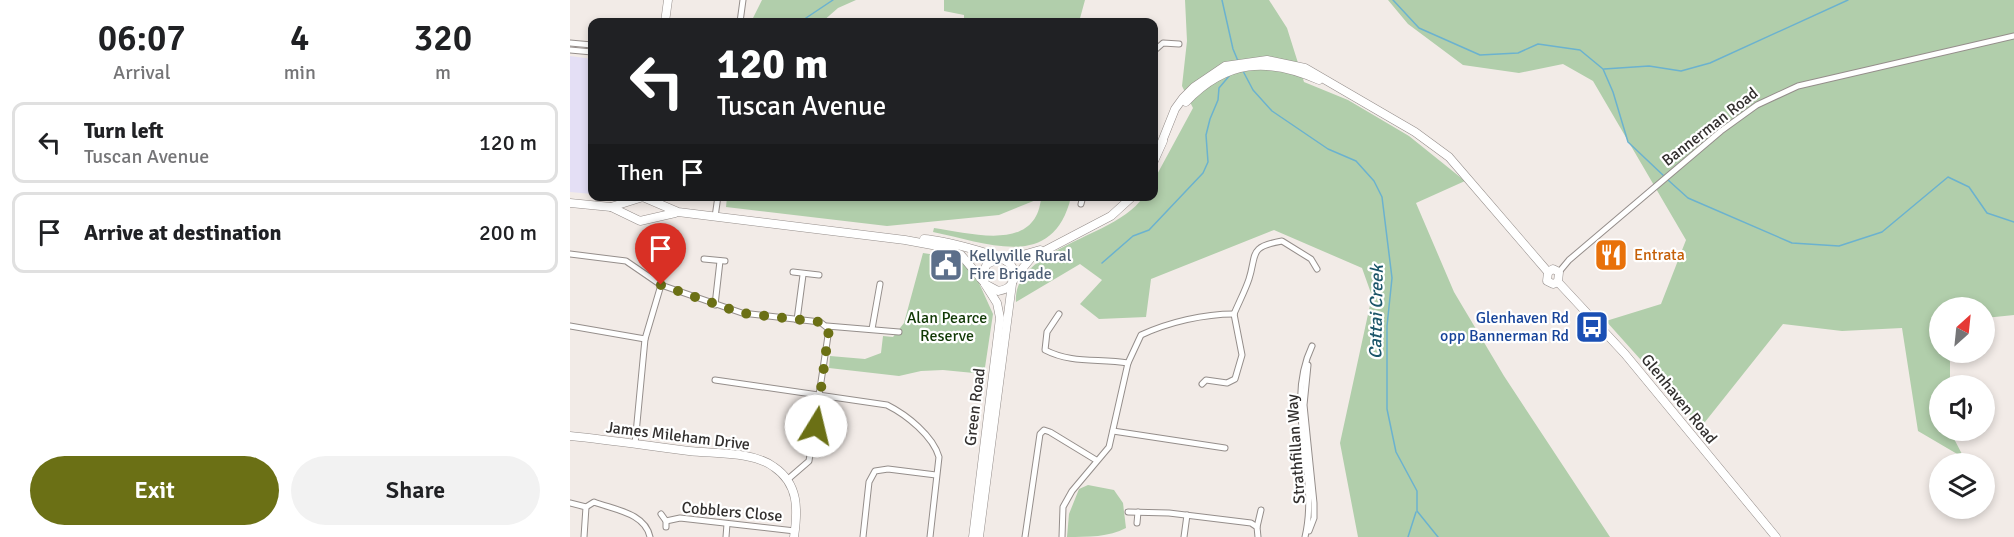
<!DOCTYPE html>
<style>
:root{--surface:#fff;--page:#f2f2f2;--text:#202124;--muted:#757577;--line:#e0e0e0;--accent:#6b7015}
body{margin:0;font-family:Signika,sans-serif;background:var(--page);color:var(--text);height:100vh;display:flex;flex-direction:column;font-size:22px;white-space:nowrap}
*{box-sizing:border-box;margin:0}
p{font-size:20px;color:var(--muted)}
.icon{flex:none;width:33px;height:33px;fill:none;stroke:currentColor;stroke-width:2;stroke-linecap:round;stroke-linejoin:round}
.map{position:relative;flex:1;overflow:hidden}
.side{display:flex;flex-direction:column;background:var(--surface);width:570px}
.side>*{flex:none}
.banner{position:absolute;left:18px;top:18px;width:570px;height:183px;border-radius:12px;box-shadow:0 3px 9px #0003;background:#202124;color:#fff;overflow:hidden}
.needle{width:39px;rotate:27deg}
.tools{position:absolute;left:1359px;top:297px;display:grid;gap:12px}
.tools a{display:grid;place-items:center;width:66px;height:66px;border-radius:50%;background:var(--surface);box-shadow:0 3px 9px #0003;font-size:30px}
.pin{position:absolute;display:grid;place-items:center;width:51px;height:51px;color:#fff;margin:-62px -26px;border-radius:50% 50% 50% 0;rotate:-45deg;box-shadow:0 0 6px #0007}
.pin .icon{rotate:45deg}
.me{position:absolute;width:66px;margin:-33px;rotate:9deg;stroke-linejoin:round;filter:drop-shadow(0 0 4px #0008)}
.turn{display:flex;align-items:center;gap:21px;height:126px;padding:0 30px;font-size:27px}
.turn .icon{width:78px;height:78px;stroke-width:2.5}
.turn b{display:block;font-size:42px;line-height:51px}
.then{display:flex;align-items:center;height:57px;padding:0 30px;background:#0003;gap:12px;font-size:22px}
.eta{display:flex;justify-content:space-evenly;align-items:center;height:102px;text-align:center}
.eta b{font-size:36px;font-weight:600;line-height:42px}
.cta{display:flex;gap:12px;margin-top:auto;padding:12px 30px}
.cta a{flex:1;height:69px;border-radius:36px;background:var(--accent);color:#fff;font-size:24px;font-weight:600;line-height:69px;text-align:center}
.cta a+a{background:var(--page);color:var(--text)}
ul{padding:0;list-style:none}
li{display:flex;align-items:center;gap:18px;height:81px;margin:0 12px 9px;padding:0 18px;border:3px solid var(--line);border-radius:12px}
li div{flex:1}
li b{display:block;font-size:22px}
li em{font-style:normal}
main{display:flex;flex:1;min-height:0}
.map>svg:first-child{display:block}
.education{fill:#e4dff5}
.green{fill:#b1ceab}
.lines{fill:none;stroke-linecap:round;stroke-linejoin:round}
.stream{stroke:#6bb2cf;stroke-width:1.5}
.street-casing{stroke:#958e8b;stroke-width:7}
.secondary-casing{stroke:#958e8b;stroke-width:9}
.street{stroke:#fff;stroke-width:5}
.secondary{stroke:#fff;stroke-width:8}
.route{stroke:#6b7015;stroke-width:10;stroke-dasharray:0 18}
.labels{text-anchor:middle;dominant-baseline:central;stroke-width:4.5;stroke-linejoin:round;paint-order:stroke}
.street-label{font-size:16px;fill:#322f2e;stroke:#fff}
.food-label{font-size:16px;fill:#c56008;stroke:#fff;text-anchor:start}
.service-label{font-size:16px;fill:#4e5e75;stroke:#fff;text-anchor:start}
.park-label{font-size:16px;fill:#113905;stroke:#fff}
.transit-label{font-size:16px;fill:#164399;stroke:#fff;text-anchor:end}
.water-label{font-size:18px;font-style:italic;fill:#1b5569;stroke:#fff}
</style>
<main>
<section class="side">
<div class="eta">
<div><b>06:07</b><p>Arrival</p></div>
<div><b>4</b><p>min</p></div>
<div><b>320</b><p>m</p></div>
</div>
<ul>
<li><svg class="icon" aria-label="left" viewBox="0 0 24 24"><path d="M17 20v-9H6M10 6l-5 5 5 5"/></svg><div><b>Turn left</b><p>Tuscan Avenue</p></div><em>120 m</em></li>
<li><svg class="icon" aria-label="arrive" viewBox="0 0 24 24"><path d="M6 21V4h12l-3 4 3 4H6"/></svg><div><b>Arrive at destination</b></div><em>200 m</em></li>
</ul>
<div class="cta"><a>Exit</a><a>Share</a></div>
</section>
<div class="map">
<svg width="1444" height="537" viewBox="0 0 1444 537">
<rect width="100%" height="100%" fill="#f2ebe7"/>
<polygon class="education" points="0,56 22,59 22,194 0,192"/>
<g class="green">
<polygon points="192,0 286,0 268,8 252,22 181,22"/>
<polygon points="374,0 515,0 509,22 394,22 394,15 374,11"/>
<path d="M615,0H699L717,28L734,82L778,100L839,136L895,181L846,203L884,292L934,376L1040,537H788L770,443L802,296L792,268L704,230L581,279L576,317L529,319L510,304L532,280L510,264L446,302C442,248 548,237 573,197L584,196V180L623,108L612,86L617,41Z"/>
<polygon points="818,0 1444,0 1444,315 1415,318 1414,308 1370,308 1370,352 1380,353 1380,385 1370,386 1370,430 1380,431 1394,458 1348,431 1332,328 1272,331 1213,324 1131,427 1036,321 1091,304 1116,240 1023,81 993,64 949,73 893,65 838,24"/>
<path d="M157,197L501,196V197C483,272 418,243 363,232L364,228C401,233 466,253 471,198L429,215L317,226L156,207Z"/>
<polygon points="353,253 366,255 365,272 386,275 388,260 404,272 423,314 414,374 373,370 351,371 329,376 259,368 260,356 295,359 311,353 313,336 323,337 334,323"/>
<path d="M518,485L544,490L553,503L556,528C539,537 518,537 497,537L499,514L509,489Z"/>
</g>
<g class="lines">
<g class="stream">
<polyline points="652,0 663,49 668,61"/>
<polyline points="823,0 849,28 910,55 948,53 968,44 1010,50 1033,69 1043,92 1058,142 1095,177"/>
<polyline points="230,22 263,0"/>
<polyline points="1034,69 1079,66 1111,71 1140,63 1278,0"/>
<polyline points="673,71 683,90 702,111 758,149 786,161 804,181 812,197 822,278 817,326 817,409 826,452 847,491 847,511 868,537"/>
<polyline points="1098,180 1118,198 1222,243 1269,246 1312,232 1378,177 1399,187 1417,213 1444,222"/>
<polyline points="532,263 563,236 579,230 633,173 638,162 636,135 640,119 648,100 649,88 660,75"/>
<polyline points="838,537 846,512"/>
</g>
<defs>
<g id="street">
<polyline points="170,22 173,0"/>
<polyline points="0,43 22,45"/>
<polyline points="0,50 22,52"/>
<polyline points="584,51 593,43 609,44"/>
<polyline points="511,204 513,196"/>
<polyline points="145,217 148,196"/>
<polyline points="0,254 56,261 91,285 172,313 250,322 259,329 239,461 217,480"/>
<polyline points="134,259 155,261"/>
<polyline points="223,272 249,275"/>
<polyline points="989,272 999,260 1151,131 1187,105 1228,86 1444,36"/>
<polyline points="145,305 150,261"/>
<path d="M489,314L477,332L475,350C502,364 529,358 558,363"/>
<path d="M664,314C669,302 675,291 679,279C687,254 678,247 712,241L741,259L747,269"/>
<polyline points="227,320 233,275"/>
<polyline points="0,326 75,339"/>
<polyline points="257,326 329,332"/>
<polyline points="302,329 310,284"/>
<polyline points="738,365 734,405 744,503 744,518 739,531"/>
<path d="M145,380L317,405C337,415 363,436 369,457L360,537"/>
<polyline points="632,384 636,380 657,383 665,379 672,355 664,314"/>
<polyline points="543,431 655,448"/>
<polyline points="65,444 75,339 91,285"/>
<polyline points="0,503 16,507 14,537"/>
<path d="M16,507L24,502C45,510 75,513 80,537"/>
<polyline points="558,512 599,513 681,523 687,527 688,537"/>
<polyline points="91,514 96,521 96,527"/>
<polyline points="96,521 110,518 225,531"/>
<polyline points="567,523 568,512"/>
<polyline points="687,527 691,510"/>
<polyline points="156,537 157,524"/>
<polyline points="293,537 299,482 305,471 318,469 366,475"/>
<polyline points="455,537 470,434 474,430 480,432 526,460"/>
<path d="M492,537L493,507L502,491L539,447L558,363L571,335C599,322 634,314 664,314"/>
<polyline points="614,537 617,515"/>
<path d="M735,537C750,474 713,407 742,346"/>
</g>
<g id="secondary">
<polyline points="95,22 98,0"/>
<path d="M616,102C656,60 697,57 749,80"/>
<polyline points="591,144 605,109 613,98 624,87 655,66 697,60 735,68 845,132 879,157 978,272"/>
<polyline points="584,161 593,141"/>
<polyline points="0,203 41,207 70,221 105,213"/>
<polyline points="41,207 73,197 108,212 335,240 373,247 391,255 413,281"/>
<path d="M354,239C370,240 430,254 440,264C444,268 445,275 443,281C440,288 435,290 428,291L415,284L412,274L417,264L428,259"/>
<polyline points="435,260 470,250"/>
<polyline points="978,272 983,269 989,272 988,282"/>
<polyline points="978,272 977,281 983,284 988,282"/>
<polyline points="443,280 461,258 541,216 563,196"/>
<polyline points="988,282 1055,354 1206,537"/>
<path d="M0,436C40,440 79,446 119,451C144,454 183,451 204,467C229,484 228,510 224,537"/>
<polyline points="403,537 430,318 427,303 415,284"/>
<polyline points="409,537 442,284"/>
</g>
</defs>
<use href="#street" class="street-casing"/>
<use href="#secondary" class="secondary-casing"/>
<use href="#street" class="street"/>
<use href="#secondary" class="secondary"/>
</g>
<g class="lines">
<polyline class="route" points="91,285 171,313 250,322 259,329 246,426"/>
</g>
<defs>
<symbol id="restaurant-square" viewBox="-11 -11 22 22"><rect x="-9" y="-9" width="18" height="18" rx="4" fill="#e8710a" stroke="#fff"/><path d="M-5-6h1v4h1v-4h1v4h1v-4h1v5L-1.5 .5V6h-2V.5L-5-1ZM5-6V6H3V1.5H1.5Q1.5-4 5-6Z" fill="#fff"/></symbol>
<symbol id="civic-square" viewBox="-11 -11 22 22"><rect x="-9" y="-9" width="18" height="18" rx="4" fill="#5c6f8a" stroke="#fff"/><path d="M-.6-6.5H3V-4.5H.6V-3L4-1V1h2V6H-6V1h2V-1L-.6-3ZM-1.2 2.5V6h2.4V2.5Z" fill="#fff"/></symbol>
<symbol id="bus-square" viewBox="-11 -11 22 22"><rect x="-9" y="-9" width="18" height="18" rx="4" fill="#1a4fb4" stroke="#fff"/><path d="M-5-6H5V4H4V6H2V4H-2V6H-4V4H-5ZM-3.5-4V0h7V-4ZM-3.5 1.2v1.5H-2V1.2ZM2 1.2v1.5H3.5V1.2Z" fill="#fff"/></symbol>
</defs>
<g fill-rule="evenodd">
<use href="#restaurant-square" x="1022" y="236" width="38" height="38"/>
<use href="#civic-square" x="357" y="246" width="38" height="38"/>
<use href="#bus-square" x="1003" y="308" width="38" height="38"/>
</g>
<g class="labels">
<g class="street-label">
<text transform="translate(1140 127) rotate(-38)">Bannerman Road</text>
<text transform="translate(1109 399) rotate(51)">Glenhaven Road</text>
<text transform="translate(405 407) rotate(-83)">Green Road</text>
<text transform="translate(108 436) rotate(7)">James Mileham Drive</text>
<text transform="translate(726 449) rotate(-94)">Strathfillan Way</text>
<text transform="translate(162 512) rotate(5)">Cobblers Close</text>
</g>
<g class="food-label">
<text x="1064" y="255">Entrata</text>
</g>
<g class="service-label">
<text x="399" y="256">Kellyville Rural<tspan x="399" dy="18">Fire Brigade</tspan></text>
</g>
<g class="park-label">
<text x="377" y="318">Alan Pearce<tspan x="377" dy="18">Reserve</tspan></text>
</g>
<g class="transit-label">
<text x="999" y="318">Glenhaven Rd<tspan x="999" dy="18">opp Bannerman Rd</tspan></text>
</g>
<g class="water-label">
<text transform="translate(806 312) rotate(-89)">Cattai Creek</text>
</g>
</g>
</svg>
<div class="tools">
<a><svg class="needle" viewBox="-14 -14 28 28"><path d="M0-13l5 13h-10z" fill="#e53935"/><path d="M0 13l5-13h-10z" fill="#757577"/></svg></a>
<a><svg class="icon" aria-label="sound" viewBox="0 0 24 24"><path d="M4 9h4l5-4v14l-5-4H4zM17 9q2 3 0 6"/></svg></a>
<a><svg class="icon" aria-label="layers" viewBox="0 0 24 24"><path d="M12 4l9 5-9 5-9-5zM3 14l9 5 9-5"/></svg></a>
</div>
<div class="pin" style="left:91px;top:285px;background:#d93025"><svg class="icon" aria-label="arrive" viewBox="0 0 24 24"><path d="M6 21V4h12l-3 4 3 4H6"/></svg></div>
<svg class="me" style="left:246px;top:426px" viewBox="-20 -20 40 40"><circle r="19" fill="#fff"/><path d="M0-13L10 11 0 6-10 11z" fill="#6b7015"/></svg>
<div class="banner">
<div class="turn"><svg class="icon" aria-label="left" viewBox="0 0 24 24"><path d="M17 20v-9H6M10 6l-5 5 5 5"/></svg><div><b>120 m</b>Tuscan Avenue</div></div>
<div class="then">Then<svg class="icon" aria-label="arrive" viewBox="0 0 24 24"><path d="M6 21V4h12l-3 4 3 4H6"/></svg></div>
</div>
</div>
</main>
